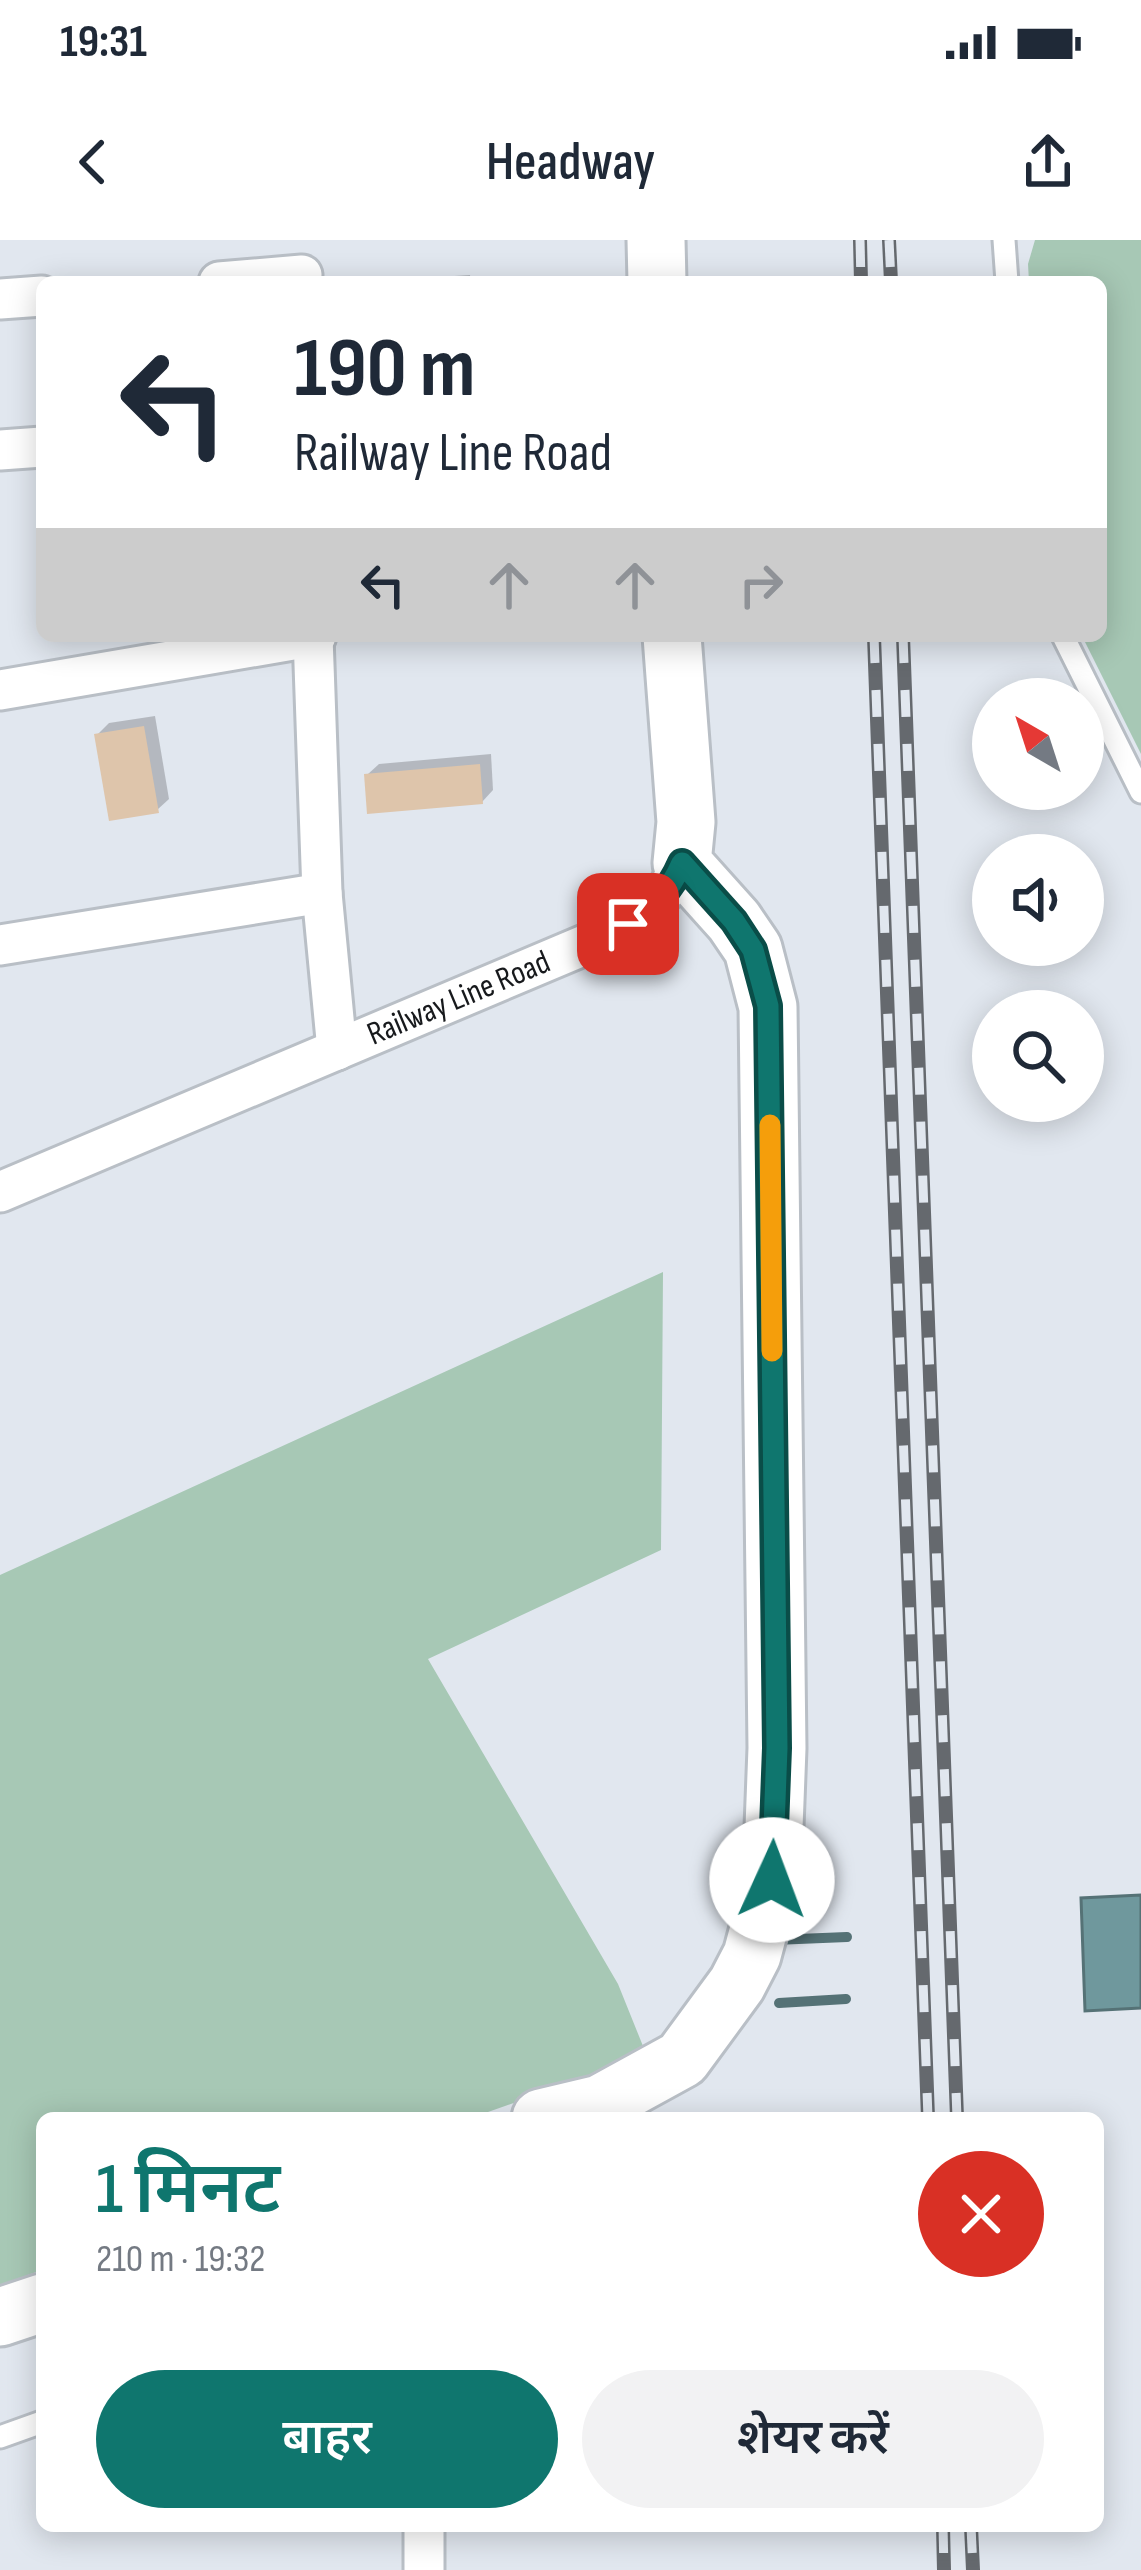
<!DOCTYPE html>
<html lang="hi">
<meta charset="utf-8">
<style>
:root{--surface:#fff;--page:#f2f2f3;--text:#1f2937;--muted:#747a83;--accent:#0f766e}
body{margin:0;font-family:"Sofia Sans Condensed","Noto Sans Devanagari",sans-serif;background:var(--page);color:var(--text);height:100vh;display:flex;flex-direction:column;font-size:45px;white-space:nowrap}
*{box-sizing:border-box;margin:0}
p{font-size:39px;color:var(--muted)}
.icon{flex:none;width:66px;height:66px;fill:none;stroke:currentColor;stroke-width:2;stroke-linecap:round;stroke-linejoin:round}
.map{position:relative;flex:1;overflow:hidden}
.drawer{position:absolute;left:36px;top:1872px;width:1068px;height:420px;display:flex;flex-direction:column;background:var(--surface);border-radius:18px;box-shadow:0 6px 30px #0003}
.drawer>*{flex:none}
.banner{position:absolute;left:36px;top:36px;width:1071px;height:366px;border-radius:18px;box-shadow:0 6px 30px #0003;background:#fff;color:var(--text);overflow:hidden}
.needle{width:78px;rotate:321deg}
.controls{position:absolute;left:972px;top:438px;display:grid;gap:24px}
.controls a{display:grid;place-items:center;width:132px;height:132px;border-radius:50%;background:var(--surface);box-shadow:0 6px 30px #0003;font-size:60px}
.pin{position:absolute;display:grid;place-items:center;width:102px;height:102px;color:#fff;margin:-51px;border-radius:24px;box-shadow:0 6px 18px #0006}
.me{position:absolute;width:132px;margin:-66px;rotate:2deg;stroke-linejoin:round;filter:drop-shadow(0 0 9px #0008)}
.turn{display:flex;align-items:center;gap:42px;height:252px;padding:0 60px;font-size:54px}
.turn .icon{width:156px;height:156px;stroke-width:2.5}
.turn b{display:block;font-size:84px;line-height:102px}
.lanes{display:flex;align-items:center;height:114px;padding:0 60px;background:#0003;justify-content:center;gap:60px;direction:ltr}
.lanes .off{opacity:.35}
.round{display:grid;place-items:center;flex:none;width:126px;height:126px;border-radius:63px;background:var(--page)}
.head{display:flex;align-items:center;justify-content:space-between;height:204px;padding:0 60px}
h1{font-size:72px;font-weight:600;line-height:90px;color:var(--accent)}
.button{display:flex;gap:24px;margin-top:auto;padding:24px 60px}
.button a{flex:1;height:138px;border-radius:72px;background:var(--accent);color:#fff;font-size:48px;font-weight:600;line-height:138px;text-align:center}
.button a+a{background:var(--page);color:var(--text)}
.status{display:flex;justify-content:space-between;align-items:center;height:84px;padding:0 60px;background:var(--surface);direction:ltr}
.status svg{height:33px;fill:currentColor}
header{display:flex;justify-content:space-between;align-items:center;height:156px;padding:0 60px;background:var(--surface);font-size:54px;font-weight:600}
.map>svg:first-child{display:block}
.green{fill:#a7c8b5}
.water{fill:#6f989d;stroke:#557276;stroke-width:3}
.shadow{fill:#0003}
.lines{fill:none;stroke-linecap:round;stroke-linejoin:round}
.stream{stroke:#557276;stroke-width:10}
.building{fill:#dec5ab}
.lane-casing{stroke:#b9bfc6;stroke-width:27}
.street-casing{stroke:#b9bfc6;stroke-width:45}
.secondary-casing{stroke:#b9bfc6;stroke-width:63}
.lane{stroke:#fff;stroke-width:21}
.street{stroke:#fff;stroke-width:39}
.secondary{stroke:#fff;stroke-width:57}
.rail-casing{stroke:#65696e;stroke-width:14}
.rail{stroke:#e1e7ef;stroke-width:9;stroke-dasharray:27;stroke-linecap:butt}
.route-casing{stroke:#0a4d48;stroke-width:30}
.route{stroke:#0f766e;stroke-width:21}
.slow{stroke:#f59e0b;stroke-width:21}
.labels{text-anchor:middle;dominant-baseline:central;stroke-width:9;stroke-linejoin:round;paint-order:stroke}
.street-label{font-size:33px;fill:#17191c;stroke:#e1e7ef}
</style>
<div class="status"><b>19:31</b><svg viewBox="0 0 49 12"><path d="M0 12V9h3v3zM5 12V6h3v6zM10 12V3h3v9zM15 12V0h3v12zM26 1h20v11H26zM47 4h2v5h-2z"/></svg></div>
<header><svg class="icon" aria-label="back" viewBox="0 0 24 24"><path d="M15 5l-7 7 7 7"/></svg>Headway<svg class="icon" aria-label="share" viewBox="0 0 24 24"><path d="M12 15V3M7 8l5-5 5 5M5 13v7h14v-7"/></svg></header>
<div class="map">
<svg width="1141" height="2330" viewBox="0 0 1141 2330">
<rect width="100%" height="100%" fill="#e1e7ef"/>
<g class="green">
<polygon points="1035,0 1141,0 1141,514 1082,396 1101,396 1101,42 1029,42 1028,24"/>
<polygon points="663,1032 661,1310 428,1419 618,1744 647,1816 471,1878 42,1878 42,2030 0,2045 0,1335"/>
</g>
<polygon class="water" points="1141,1655 1141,1768 1085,1771 1081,1658"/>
<g class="shadow">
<polygon points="470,35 471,42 362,42"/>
<polygon points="155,476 169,559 157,570 97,495 109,483"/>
<polygon points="491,514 493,550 482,562 367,535 379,524"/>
</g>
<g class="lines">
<g class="stream">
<polyline points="774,1700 847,1697"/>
<polyline points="779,1763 846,1759"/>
</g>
</g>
<g class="building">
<polygon points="144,486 159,573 109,581 94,494"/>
<polygon points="480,524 483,564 367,574 364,534"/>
</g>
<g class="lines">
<defs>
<g id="lane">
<polyline points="1004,0 1007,42"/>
<polyline points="1063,396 1141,552"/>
<polyline points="0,2197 42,2182"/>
</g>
<g id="street">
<polyline points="219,42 302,35"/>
<polyline points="0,59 42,56"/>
<polyline points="0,210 42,207"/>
<polyline points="313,396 322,653 337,810"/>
<polyline points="0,450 316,396"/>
<polyline points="0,705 322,653"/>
<path id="s1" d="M0,952L599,699C636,680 665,662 682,623"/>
<polyline points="424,2286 424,2330"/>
</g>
<g id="secondary">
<polyline points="656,0 657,42"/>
<polyline points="541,1878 600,1864 682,1819 737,1744 752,1715 772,1640 777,1508 768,767 753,709 734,681 682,623 686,582 672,396"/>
<polyline points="0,2077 42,2063"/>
</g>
</defs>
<use href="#lane" class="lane-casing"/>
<use href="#street" class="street-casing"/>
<use href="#secondary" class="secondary-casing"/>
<use href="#lane" class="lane"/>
<use href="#street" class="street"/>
<use href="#secondary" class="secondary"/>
<defs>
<g id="rail">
<polyline points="860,0 861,42"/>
<polyline points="889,0 891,42"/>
<polyline points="874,396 928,1878"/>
<polyline points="903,396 957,1878"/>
<polyline points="943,2286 944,2330"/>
<polyline points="971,2286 973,2330"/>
</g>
</defs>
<use href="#rail" class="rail-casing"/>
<use href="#rail" class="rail"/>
</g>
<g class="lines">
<defs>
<path id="route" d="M628,684C653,668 670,651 682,623L734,681L753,710L768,766L777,1508L772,1640"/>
</defs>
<use href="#route" class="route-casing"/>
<use href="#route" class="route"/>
<polyline class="slow" points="770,885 772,1111"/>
</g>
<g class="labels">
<g class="street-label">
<text stroke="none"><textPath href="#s1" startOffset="498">Railway Line Road</textPath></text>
</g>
</g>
</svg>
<div class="controls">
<a><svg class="needle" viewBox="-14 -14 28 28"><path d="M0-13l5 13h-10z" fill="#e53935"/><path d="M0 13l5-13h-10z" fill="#747a83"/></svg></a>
<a><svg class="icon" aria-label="sound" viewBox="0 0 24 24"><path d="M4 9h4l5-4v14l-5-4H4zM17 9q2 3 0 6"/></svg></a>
<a><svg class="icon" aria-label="search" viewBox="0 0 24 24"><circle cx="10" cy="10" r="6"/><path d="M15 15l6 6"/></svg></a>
</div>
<div class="pin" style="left:628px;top:684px;background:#d93025"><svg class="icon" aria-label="arrive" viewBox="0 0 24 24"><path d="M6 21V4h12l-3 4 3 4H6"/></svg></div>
<svg class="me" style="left:772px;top:1640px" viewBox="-20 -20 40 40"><circle r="19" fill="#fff"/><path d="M0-13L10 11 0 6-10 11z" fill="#0f766e"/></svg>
<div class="banner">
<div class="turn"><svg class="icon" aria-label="left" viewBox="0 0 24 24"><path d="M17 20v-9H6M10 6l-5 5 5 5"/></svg><div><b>190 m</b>Railway Line Road</div></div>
<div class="lanes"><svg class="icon" aria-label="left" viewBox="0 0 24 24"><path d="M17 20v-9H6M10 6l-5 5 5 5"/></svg><svg class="icon off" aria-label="ahead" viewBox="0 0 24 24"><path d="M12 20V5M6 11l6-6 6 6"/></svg><svg class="icon off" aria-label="ahead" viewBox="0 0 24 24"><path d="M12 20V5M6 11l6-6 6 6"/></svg><svg class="icon off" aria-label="right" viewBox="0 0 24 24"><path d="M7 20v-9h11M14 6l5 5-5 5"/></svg></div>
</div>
<section class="drawer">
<div class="head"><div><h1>1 मिनट</h1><p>210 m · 19:32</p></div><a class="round" style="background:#d93025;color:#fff"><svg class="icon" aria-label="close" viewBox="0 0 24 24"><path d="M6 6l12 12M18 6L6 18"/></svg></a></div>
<div class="button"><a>बाहर</a><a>शेयर करें</a></div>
</section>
</div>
